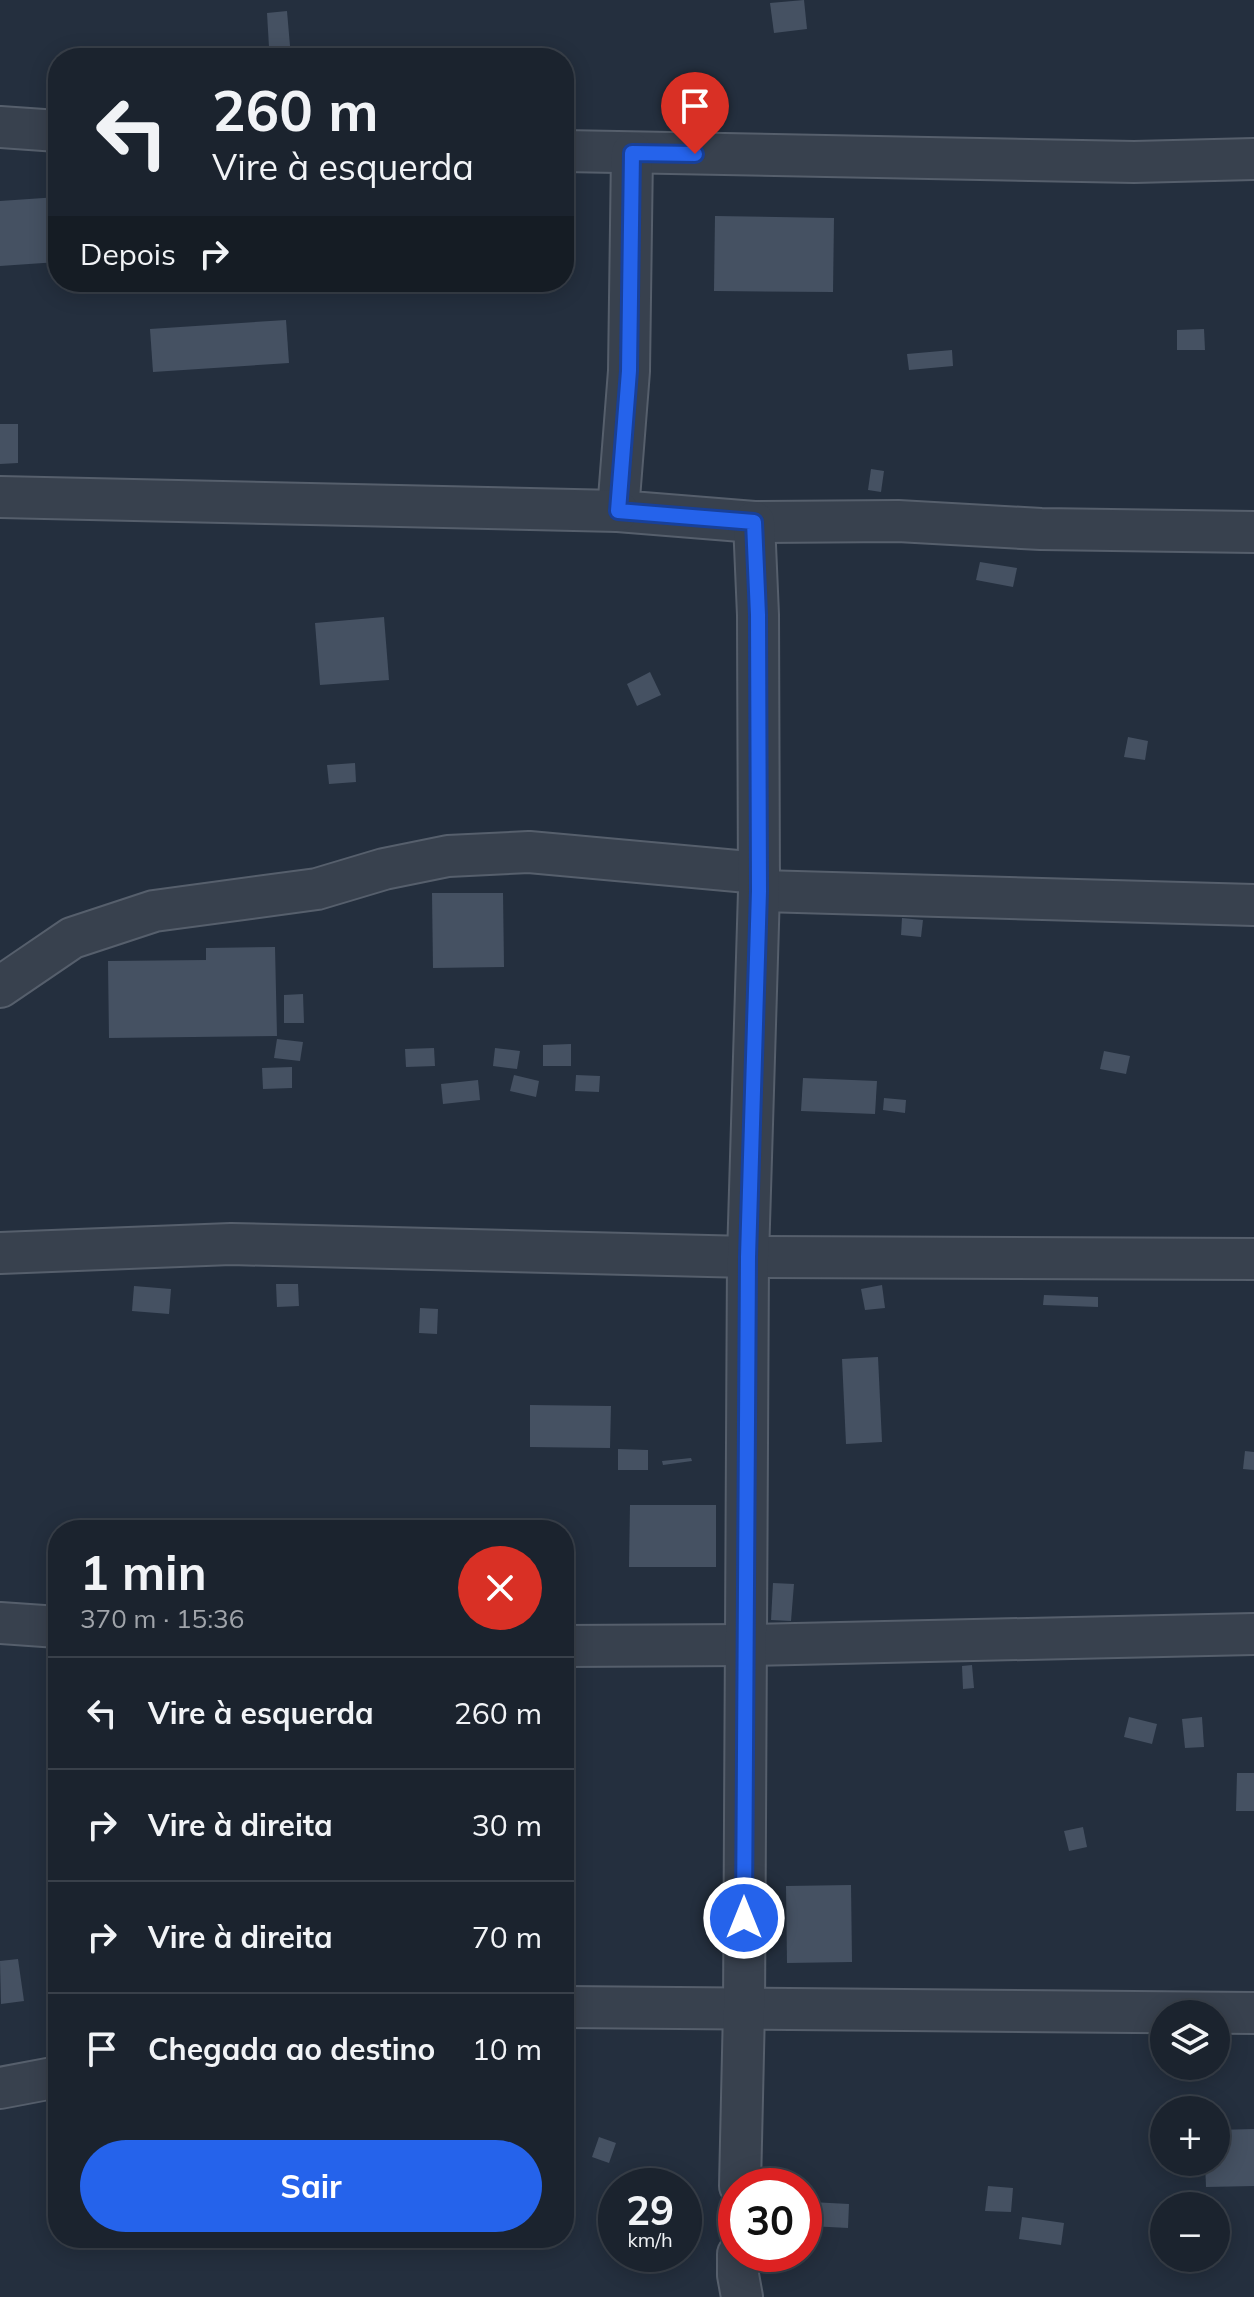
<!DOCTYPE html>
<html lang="pt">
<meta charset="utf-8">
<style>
:root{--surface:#1b232e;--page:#242b36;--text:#f1f3f6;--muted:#a0a4aa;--line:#39404a;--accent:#2563eb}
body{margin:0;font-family:Mulish,sans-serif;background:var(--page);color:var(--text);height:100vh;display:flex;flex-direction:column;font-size:30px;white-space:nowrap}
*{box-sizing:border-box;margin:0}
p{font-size:26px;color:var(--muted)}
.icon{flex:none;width:44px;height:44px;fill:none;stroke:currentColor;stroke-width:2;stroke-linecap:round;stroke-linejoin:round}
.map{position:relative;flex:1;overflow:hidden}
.drawer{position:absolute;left:48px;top:1520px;width:526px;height:728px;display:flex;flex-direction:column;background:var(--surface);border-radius:32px;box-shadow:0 4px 20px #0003,0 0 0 2px var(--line)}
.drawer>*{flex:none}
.banner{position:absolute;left:48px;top:48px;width:526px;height:244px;border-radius:32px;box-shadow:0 4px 20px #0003,0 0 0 2px var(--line);background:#1b232e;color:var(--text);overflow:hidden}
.controls{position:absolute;left:1150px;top:2000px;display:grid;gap:16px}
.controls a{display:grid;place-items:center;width:80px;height:80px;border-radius:50%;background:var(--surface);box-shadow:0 4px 20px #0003,0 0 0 2px var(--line);font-size:40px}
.speed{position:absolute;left:598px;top:2168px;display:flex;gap:16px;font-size:40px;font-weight:700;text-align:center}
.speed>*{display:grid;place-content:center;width:104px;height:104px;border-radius:50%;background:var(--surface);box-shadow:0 4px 20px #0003,0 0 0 2px var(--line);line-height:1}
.speed small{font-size:20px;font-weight:400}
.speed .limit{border:12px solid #d22;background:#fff;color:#111}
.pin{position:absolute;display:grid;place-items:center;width:68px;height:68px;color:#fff;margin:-82px -34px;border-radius:50% 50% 50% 0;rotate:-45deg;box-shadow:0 0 8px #0007}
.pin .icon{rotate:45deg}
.me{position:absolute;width:88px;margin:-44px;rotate:0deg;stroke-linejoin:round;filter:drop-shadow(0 0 6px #0008)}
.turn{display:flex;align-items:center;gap:28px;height:168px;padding:0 32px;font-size:36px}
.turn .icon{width:104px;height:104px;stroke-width:2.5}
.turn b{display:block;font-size:56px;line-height:68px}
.then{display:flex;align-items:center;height:76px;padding:0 32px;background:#0003;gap:16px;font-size:30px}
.round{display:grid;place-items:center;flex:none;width:84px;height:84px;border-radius:42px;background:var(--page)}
.overview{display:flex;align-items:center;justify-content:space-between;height:136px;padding:0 32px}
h1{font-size:48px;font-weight:700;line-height:60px}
.action{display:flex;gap:16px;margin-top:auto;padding:16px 32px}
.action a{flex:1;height:92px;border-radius:48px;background:var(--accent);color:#fff;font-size:32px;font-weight:700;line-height:92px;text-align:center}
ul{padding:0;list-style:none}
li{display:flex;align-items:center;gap:24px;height:112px;padding:0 32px;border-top:2px solid var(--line)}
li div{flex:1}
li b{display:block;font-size:30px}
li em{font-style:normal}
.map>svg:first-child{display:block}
.building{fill:#455162}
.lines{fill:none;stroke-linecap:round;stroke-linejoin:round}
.minor-casing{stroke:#565f6c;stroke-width:44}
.minor{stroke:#38414e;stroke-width:40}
.route-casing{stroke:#184099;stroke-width:20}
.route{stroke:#2563eb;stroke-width:14}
</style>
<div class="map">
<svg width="1254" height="2297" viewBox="0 0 1254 2297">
<rect width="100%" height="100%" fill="#242f3e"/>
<g class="building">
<polygon points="804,0 807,29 774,33 770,3"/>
<polygon points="287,11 290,46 269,47 267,13"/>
<polygon points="58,197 58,262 0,266 0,201"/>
<polygon points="715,216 834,218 833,292 714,291"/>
<polygon points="286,320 289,363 153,372 150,329"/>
<polygon points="1204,329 1205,350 1177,350 1177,330"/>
<polygon points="952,350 953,366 909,370 907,354"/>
<polygon points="0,424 18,424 18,463 0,464"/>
<polygon points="871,469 884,471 881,492 868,490"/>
<polygon points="980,562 1017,568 1013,587 976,580"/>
<polygon points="384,617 389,680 320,685 315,623"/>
<polygon points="650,672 661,695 637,706 627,684"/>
<polygon points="1128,737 1148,741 1145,760 1124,757"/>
<polygon points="355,763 356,782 329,784 327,765"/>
<polygon points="432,893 503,893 504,967 433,968"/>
<polygon points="902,918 923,920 921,937 901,935"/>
<polygon points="275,947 277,1036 109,1038 108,961 206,960 206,948"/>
<polygon points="303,994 304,1023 284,1023 284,995"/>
<polygon points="277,1039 303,1042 300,1061 274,1058"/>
<polygon points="571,1044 571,1066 543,1066 543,1045"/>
<polygon points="434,1048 435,1066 406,1067 405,1049"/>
<polygon points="495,1048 520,1051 517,1069 493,1066"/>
<polygon points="1104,1051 1130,1056 1126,1074 1100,1069"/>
<polygon points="292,1067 292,1088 263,1089 262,1068"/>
<polygon points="514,1075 539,1081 536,1097 510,1091"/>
<polygon points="576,1075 600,1076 599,1092 575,1091"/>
<polygon points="803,1078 877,1081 875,1114 801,1111"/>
<polygon points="478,1080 480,1100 443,1104 441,1084"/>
<polygon points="884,1098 906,1100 905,1113 883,1110"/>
<polygon points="276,1284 298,1284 299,1306 277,1307"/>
<polygon points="882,1285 885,1308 865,1310 861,1289"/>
<polygon points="134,1286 171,1289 169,1314 132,1311"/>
<polygon points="1044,1295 1098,1297 1098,1307 1043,1305"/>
<polygon points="420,1308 438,1309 437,1334 419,1333"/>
<polygon points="878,1357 882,1442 846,1444 842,1359"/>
<polygon points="530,1405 611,1406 610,1448 530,1447"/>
<polygon points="618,1449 648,1450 648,1470 618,1470"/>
<polygon points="1245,1451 1254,1452 1254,1470 1243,1469"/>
<polygon points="691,1458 692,1461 663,1465 662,1461"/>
<polygon points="630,1505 716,1505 716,1567 629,1567"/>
<polygon points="228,1519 247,1524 245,1530 224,1530"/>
<polygon points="773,1583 794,1584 791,1621 771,1620"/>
<polygon points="972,1665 974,1688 963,1689 962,1666"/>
<polygon points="1129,1717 1157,1724 1152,1744 1124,1737"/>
<polygon points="1202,1717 1204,1747 1185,1748 1182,1719"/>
<polygon points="1237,1773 1254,1773 1254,1811 1236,1811"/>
<polygon points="1083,1827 1087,1847 1069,1851 1064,1831"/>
<polygon points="851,1885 852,1962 787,1963 786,1886"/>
<polygon points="18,1959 24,2001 1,2004 0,1961"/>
<polygon points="1216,2038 1219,2038 1222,2060 1216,2060"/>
<polygon points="1254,2129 1254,2186 1206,2187 1205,2162 1216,2162 1216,2130"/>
<polygon points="599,2137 616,2143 609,2163 592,2157"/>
<polygon points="988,2186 1013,2188 1011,2212 985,2211"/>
<polygon points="811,2202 849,2204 848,2228 810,2226"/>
<polygon points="1022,2217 1064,2223 1061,2245 1019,2239"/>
</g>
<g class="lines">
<defs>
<g id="minor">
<polyline points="0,127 58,131"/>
<polyline points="564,151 1134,162 1254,159"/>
<polyline points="632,153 629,371 618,511 754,522 898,521 1041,529 1254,532"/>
<polyline points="0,497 618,511"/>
<polyline points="759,891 1254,905"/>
<polyline points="0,987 72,938 154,911 317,889 384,869 448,856 529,852 759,873"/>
<polyline points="0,1253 231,1244 748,1257 1254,1259"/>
<polyline points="0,1623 58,1627"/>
<polyline points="564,1646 745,1645 1254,1634"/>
<polyline points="564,2007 1254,2013"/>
<polyline points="0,2088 58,2077"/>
<polyline points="740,2186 744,2009 748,1257 759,891 758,615 754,522"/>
<polyline points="738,2254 738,2275 742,2297"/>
</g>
</defs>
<use href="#minor" class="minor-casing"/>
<use href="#minor" class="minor"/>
</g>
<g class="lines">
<defs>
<polyline id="route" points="695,154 632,153 629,371 618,511 754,522 758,615 759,891 748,1257 744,1918"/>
</defs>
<use href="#route" class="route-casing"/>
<use href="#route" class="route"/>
</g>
</svg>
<div class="controls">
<a><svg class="icon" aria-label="layers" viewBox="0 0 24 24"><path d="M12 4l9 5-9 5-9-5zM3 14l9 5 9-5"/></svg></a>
<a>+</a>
<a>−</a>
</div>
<div class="speed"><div>29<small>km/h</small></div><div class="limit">30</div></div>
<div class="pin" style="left:695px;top:154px;background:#d93025"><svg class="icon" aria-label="arrive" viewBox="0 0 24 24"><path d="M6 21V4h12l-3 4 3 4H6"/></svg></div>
<svg class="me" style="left:744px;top:1918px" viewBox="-20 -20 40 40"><circle r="17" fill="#2563eb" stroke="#fff" stroke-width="3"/><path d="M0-11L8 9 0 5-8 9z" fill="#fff"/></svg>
<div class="banner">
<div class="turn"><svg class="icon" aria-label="left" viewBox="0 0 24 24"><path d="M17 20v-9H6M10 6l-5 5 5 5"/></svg><div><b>260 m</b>Vire à esquerda</div></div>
<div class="then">Depois<svg class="icon" aria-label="right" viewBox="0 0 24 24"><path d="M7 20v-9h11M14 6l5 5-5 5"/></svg></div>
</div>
<section class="drawer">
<div class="overview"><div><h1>1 min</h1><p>370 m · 15:36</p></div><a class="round" style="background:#d93025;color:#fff"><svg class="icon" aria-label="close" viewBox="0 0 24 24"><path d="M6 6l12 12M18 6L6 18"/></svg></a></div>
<ul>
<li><svg class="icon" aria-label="left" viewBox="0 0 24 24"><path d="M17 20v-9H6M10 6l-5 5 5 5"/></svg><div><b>Vire à esquerda</b></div><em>260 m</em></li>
<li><svg class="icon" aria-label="right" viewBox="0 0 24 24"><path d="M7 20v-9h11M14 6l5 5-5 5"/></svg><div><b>Vire à direita</b></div><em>30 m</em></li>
<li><svg class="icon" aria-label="right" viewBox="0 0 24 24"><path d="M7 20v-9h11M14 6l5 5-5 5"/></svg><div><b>Vire à direita</b></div><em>70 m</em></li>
<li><svg class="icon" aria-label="arrive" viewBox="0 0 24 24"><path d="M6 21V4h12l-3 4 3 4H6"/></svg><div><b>Chegada ao destino</b></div><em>10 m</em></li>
</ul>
<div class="action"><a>Sair</a></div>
</section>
</div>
